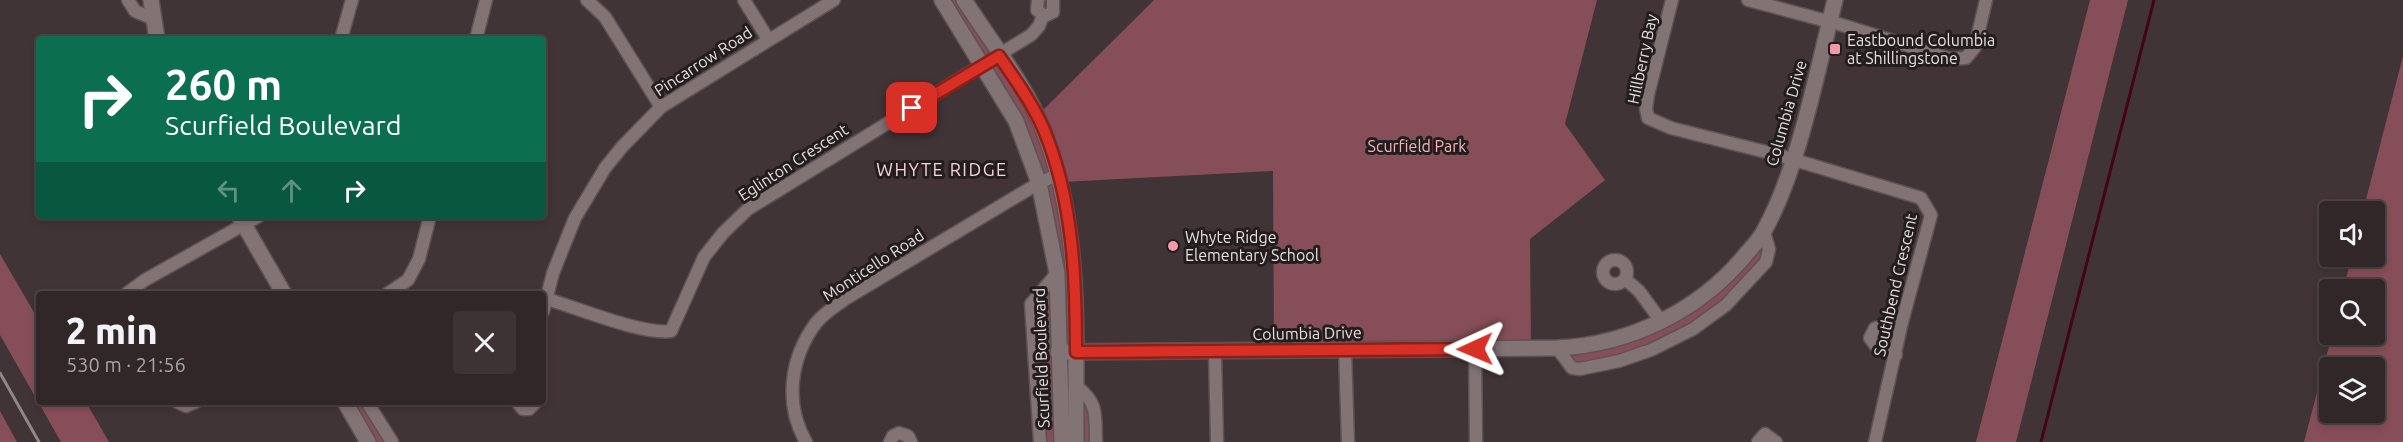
<!DOCTYPE html>
<meta charset="utf-8">
<style>
:root{--surface:#312728;--page:#3d3334;--text:#f1f3f6;--muted:#a8a5a8;--line:#4c4445}
body{margin:0;font-family:Ubuntu,sans-serif;background:var(--page);color:var(--text);height:100vh;display:flex;flex-direction:column;font-size:22px;white-space:nowrap}
*{box-sizing:border-box;margin:0}
p{font-size:20px;color:var(--muted)}
.icon{flex:none;width:33px;height:33px;fill:none;stroke:currentColor;stroke-width:2;stroke-linecap:round;stroke-linejoin:round}
.map{position:relative;flex:1;overflow:hidden}
.drawer{position:absolute;left:36px;top:291px;width:510px;height:114px;display:flex;flex-direction:column;background:var(--surface);border-radius:6px;box-shadow:0 3px 9px #0003,0 0 0 2px var(--line)}
.drawer>*{flex:none}
.top-card{position:absolute;left:36px;top:36px;width:510px;height:183px;border-radius:6px;box-shadow:0 3px 9px #0003,0 0 0 2px var(--line);background:#0b6e4f;color:#fff;overflow:hidden}
.tools{position:absolute;left:2319px;top:201px;display:grid;gap:12px}
.tools a{display:grid;place-items:center;width:66px;height:66px;border-radius:6px;background:var(--surface);box-shadow:0 3px 9px #0003,0 0 0 2px var(--line);font-size:30px}
.pin{position:absolute;display:grid;place-items:center;width:51px;height:51px;color:#fff;margin:-26px;border-radius:12px;box-shadow:0 3px 9px #0006}
.me{position:absolute;width:66px;margin:-33px;rotate:269deg;stroke-linejoin:round;filter:drop-shadow(0 0 4px #0008)}
.turn{display:flex;align-items:center;gap:21px;height:126px;padding:0 30px;font-size:27px}
.turn .icon{width:78px;height:78px;stroke-width:2.5}
.turn b{display:block;font-size:42px;line-height:51px}
.lanes{display:flex;align-items:center;height:57px;padding:0 30px;background:#0003;justify-content:center;gap:30px;direction:ltr}
.lanes .off{opacity:.35}
.round{display:grid;place-items:center;flex:none;width:63px;height:63px;border-radius:6px;background:var(--page)}
.overview{display:flex;align-items:center;justify-content:space-between;height:102px;padding:0 30px}
h1{font-size:36px;font-weight:800;line-height:45px}
.map>svg:first-child{display:block}
.green{fill:#864e58;fill-rule:evenodd}
.lines{fill:none;stroke-linecap:round;stroke-linejoin:round}
.stream{stroke:#430318;stroke-width:3}
.street-casing{stroke:#5d5254;stroke-width:15}
.secondary-casing{stroke:#5d5254;stroke-width:18}
.street{stroke:#827375;stroke-width:12}
.secondary{stroke:#827375;stroke-width:15}
.rail{stroke:#918788;stroke-width:3}
.route-casing{stroke:#8d1f18;stroke-width:15}
.route{stroke:#d93025;stroke-width:10}
.poi-dot{fill:#f39aaa;stroke:#231d1e;stroke-width:2}
.labels{text-anchor:middle;dominant-baseline:central;stroke-width:6;stroke-linejoin:round;paint-order:stroke}
.poi-label{font-size:16px;fill:#e7dfe0;stroke:#231d1e;text-anchor:start}
.street-label{font-size:16px;fill:#e7dfe0;stroke:#231d1e}
.park-label{font-size:16px;fill:#f4b4bf;stroke:#231d1e}
.neighbourhood-label{font-size:18px;letter-spacing:1.5px;fill:#f5d2d7;stroke:#231d1e}
</style>
<div class="map">
<svg width="2403" height="442" viewBox="0 0 2403 442">
<rect width="100%" height="100%" fill="#413436"/>
<g class="green">
<polygon points="942,0 964,0 1037,116 1154,0 1597,0 1565,124 1605,180 1530,239 1531,348 1274,351 1273,171 1062,182 1076,372 1088,395 1096,442 1040,442 1031,304 1057,273 1016,121"/>
<polygon points="2090,0 2128,0 2016,442 1976,442"/>
<path d="M2403,56V442H2304L2332,335L2374,334V290L2343,289L2352,257L2374,256V212L2363,211ZM2330,368H2374V412H2330Z"/>
<polygon points="1764,232 1766,262 1693,329 1580,369 1557,348 1581,347 1685,308"/>
<polygon points="0,254 39,321 39,402 86,402 109,442 61,442 0,335"/>
<polygon points="1902,322 1896,355 1885,351 1871,332"/>
<polygon points="345,402 367,402 392,442 368,442"/>
<polygon points="0,411 17,442 0,442"/>
</g>
<g class="lines">
<polyline class="stream" points="2041,442 2154,0"/>
<defs>
<g id="street">
<polyline points="128,0 135,11 154,19"/>
<polyline points="587,0 605,17 661,107"/>
<polyline points="744,0 768,39"/>
<polyline points="1038,0 1037,10 1045,16 1053,12 1053,0"/>
<polyline points="1672,0 1648,95 1646,109 1648,118 1671,128 1778,155 1921,198 1931,215 1902,322 1875,442"/>
<polyline points="1748,0 1842,25 1950,59 1966,58 1975,47 1986,0"/>
<polyline points="341,39 352,0"/>
<polyline points="476,39 486,0"/>
<circle cx="1615" cy="272" r="12"/>
<polyline points="1625,279 1639,291 1661,321"/>
<polyline points="126,294 145,280 259,216"/>
<polyline points="387,294 408,280 419,259 430,216"/>
<path d="M547,299C578,308 642,335 671,331L704,257L723,233L748,209L1031,35L1039,26L1043,15"/>
<polyline points="543,312 553,273 575,218 605,168 622,147 661,107 834,0"/>
<polyline points="1557,348 1572,368 1580,369 1619,361 1651,350 1693,329 1726,305 1766,262 1769,249 1764,232"/>
<polyline points="1475,349 1476,442"/>
<polyline points="1345,350 1348,442"/>
<polyline points="1215,352 1217,442"/>
<polyline points="1896,355 1876,346 1870,338 1875,328 1902,322"/>
<path d="M1076,386C1099,403 1095,416 1096,442"/>
<polyline points="177,402 186,406 196,402"/>
<polyline points="367,402 392,442"/>
<polyline points="517,402 523,409 529,409 536,402"/>
<path d="M806,442C784,404 790,358 816,323C823,314 836,306 845,299L1039,183L1059,174"/>
<polyline points="890,442 893,436 899,433 908,436 911,442"/>
<polyline points="1040,442 1031,304 1057,273"/>
<polyline points="1758,442 1765,434 1776,442"/>
</g>
<g id="secondary">
<polyline points="151,0 157,39"/>
<polyline points="942,0 1016,121 1039,183 1057,273 1062,442"/>
<path d="M964,0C991,42 1026,85 1044,132C1083,231 1075,338 1076,442"/>
<polyline points="239,216 284,294"/>
<path d="M1058,352L1557,348C1630,345 1701,310 1747,253C1753,246 1760,239 1764,231C1799,168 1817,71 1835,0"/>
<polyline points="345,402 368,442"/>
</g>
</defs>
<use href="#street" class="street-casing"/>
<use href="#secondary" class="secondary-casing"/>
<use href="#street" class="street"/>
<use href="#secondary" class="secondary"/>
<polyline class="rail" points="0,373 39,442"/>
</g>
<g class="lines">
<defs>
<path id="route" d="M912,108L999,56C1015,79 1033,104 1044,130C1073,200 1076,277 1076,352L1475,349"/>
</defs>
<use href="#route" class="route-casing"/>
<use href="#route" class="route"/>
</g>
<g class="poi-dot">
<rect x="1829" y="43" width="12" height="12" rx="3"/>
<circle cx="1173" cy="246" r="6"/>
</g>
<g class="labels">
<g class="poi-label">
<text x="1847" y="40">Eastbound Columbia<tspan x="1847" dy="18">at Shillingstone</tspan></text>
<text x="1185" y="237">Whyte Ridge<tspan x="1185" dy="18">Elementary School</tspan></text>
</g>
<g class="street-label">
<text transform="translate(1642 59) rotate(-78)">Hillberry Bay</text>
<text transform="translate(703 61) rotate(-33)">Pincarrow Road</text>
<text transform="translate(1786 113) rotate(-74)">Columbia Drive</text>
<text transform="translate(793 162) rotate(-33)">Eglinton Crescent</text>
<text transform="translate(873 265) rotate(-33)">Monticello Road</text>
<text transform="translate(1895 285) rotate(-77)">Southbend Crescent</text>
<text transform="translate(1307 333) rotate(-1)">Columbia Drive</text>
<text transform="translate(1041 358) rotate(-92)">Scurfield Boulevard</text>
</g>
<g class="park-label">
<text x="1417" y="146">Scurfield Park</text>
</g>
<g class="neighbourhood-label">
<text x="942" y="169">WHYTE RIDGE</text>
</g>
</g>
</svg>
<div class="tools">
<a><svg class="icon" aria-label="sound" viewBox="0 0 24 24"><path d="M4 9h4l5-4v14l-5-4H4zM17 9q2 3 0 6"/></svg></a>
<a><svg class="icon" aria-label="search" viewBox="0 0 24 24"><circle cx="10" cy="10" r="6"/><path d="M15 15l6 6"/></svg></a>
<a><svg class="icon" aria-label="layers" viewBox="0 0 24 24"><path d="M12 4l9 5-9 5-9-5zM3 14l9 5 9-5"/></svg></a>
</div>
<div class="pin" style="left:912px;top:108px;background:#d93025"><svg class="icon" aria-label="arrive" viewBox="0 0 24 24"><path d="M6 21V4h12l-3 4 3 4H6"/></svg></div>
<svg class="me" style="left:1475px;top:349px" viewBox="-20 -20 40 40"><path d="M0-17L14 15 0 8-14 15z" fill="#d93025" stroke="#fff" stroke-width="4"/></svg>
<div class="top-card">
<div class="turn"><svg class="icon" aria-label="right" viewBox="0 0 24 24"><path d="M7 20v-9h11M14 6l5 5-5 5"/></svg><div><b>260 m</b>Scurfield Boulevard</div></div>
<div class="lanes"><svg class="icon off" aria-label="left" viewBox="0 0 24 24"><path d="M17 20v-9H6M10 6l-5 5 5 5"/></svg><svg class="icon off" aria-label="ahead" viewBox="0 0 24 24"><path d="M12 20V5M6 11l6-6 6 6"/></svg><svg class="icon" aria-label="right" viewBox="0 0 24 24"><path d="M7 20v-9h11M14 6l5 5-5 5"/></svg></div>
</div>
<section class="drawer">
<div class="overview"><div><h1>2 min</h1><p>530 m · 21:56</p></div><a class="round"><svg class="icon" aria-label="close" viewBox="0 0 24 24"><path d="M6 6l12 12M18 6L6 18"/></svg></a></div>
</section>
</div>
